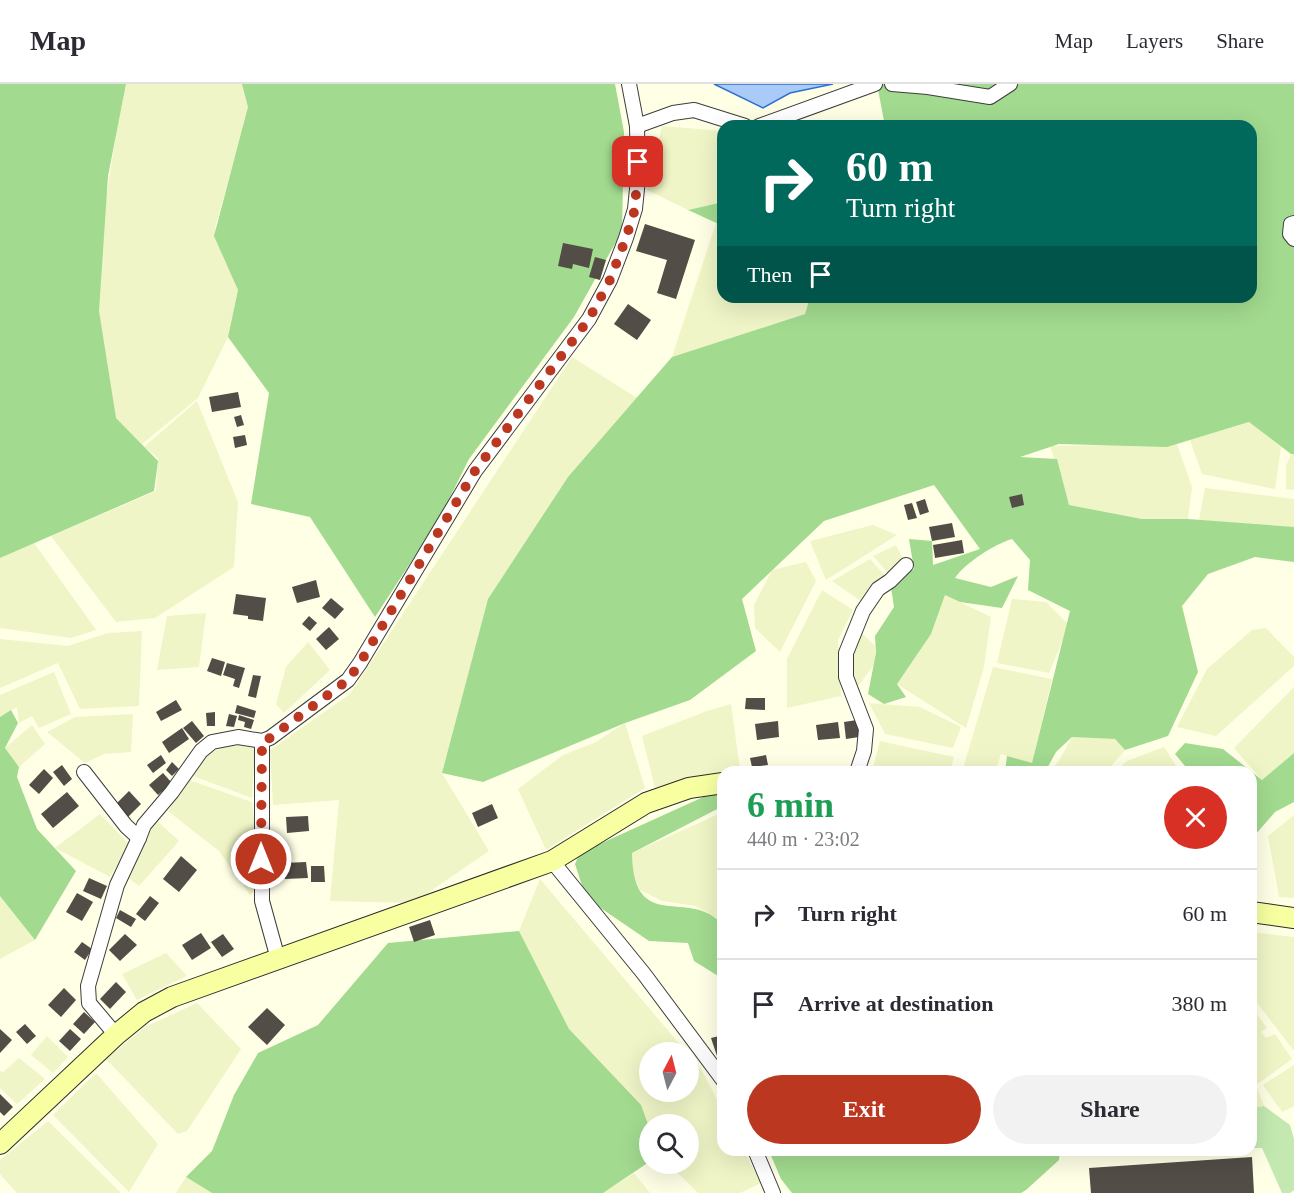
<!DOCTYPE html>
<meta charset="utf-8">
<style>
:root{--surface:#fff;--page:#f2f2f3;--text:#2b2b33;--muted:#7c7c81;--line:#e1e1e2;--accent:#bc3720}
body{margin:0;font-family:Georgia,serif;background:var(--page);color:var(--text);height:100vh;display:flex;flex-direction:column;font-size:22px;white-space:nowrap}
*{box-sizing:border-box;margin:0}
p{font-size:20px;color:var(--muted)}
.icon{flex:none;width:33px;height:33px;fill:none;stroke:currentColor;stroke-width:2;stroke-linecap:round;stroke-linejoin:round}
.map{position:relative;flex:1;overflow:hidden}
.drawer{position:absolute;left:717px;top:682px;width:540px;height:390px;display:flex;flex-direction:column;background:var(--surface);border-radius:18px;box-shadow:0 6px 24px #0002}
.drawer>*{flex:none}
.guide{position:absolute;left:717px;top:36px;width:540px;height:183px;border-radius:18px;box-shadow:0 6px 24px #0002;background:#00695c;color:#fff;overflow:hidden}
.needle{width:39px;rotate:7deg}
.tools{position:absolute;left:639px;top:958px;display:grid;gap:12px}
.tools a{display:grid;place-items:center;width:60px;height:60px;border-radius:50%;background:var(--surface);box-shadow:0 6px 24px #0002;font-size:30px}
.pin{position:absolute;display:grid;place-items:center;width:51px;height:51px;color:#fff;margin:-26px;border-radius:12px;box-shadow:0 3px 9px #0006}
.me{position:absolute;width:66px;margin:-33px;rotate:0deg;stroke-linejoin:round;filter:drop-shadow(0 0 4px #0008)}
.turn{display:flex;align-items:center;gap:21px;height:126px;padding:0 30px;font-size:27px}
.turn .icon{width:78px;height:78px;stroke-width:2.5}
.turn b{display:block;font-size:42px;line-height:51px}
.then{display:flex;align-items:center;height:57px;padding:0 30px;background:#0003;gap:12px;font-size:22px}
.round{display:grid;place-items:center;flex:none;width:63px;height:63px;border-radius:32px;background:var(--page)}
.headline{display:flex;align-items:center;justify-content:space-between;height:102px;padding:0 30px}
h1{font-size:36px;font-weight:800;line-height:45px;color:#1e9e55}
.button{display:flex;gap:12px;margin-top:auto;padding:12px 30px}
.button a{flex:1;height:69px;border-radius:36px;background:var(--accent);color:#fff;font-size:24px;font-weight:800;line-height:69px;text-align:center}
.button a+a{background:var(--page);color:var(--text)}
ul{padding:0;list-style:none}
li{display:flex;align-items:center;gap:18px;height:90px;padding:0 30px;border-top:2px solid var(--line)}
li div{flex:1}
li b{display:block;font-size:22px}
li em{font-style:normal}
header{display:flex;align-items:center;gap:36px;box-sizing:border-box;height:84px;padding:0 30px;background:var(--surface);border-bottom:2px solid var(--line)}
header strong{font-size:28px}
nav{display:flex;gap:33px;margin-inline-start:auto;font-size:21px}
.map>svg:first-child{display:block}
.farmland{fill:#f0f5c7}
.green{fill:#c3e9b0}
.forest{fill:#a2da8f}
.water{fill:#aacbf8;stroke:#2f70d0;stroke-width:1.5}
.building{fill:#524d46}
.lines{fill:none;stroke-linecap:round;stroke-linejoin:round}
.street-casing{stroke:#3d3d3d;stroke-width:16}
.secondary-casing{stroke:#2c2c2c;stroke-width:22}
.street{stroke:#fff;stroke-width:14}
.secondary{stroke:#f7ffa1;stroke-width:20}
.route{stroke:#bc3720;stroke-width:10;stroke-dasharray:0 18}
</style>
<header>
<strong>Map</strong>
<nav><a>Map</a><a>Layers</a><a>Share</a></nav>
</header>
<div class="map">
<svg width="1294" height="1109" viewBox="0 0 1294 1109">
<rect width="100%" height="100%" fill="#ffffe6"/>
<g class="farmland">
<polygon points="126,0 252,0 255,5 215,143 238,206 228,253 198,314 142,360 98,318 88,236 115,56"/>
<polygon points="662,42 723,47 723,118 688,126 647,106"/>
<polygon points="716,139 723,142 723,213 810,213 805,230 672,273"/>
<polygon points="572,273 637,314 488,516 442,689 489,767 413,819 330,817 339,716 273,721 270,666 350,610"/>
<polygon points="197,317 238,418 234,483 155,534 116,538 51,452 156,407 158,374 144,363"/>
<polygon points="1250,338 1281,363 1275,405 1202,390 1190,356"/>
<polygon points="1177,360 1192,403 1188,435 1142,435 1069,421 1050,362"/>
<polygon points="1291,370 1294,370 1294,406 1286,405 1286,382"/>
<polygon points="1205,404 1294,415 1294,444 1199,436"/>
<polygon points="873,441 897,451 826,496 810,457"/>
<polygon points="34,459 96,546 71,554 0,544 0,474"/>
<polygon points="896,461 906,481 893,495 873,472"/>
<polygon points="870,475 890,497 862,518 832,497"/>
<polygon points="806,478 816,497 780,568 755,544 754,521 772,486"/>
<polygon points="822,506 853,526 838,556 841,612 787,624 787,575"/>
<polygon points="945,511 991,533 984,583 966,644 897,600 911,567 931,550"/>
<polygon points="1012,515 1046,518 1069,541 1049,589 997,579"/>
<polygon points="206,529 199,583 157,586 167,532"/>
<polygon points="1266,544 1294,573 1294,582 1216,652 1177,643 1207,585 1252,546"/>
<polygon points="859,546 875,562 876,578 855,606 852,574"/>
<polygon points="142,547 139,622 80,625 58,579 0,604 0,555 68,562 108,549"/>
<polygon points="308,558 330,586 284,629 276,620 286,583"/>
<polygon points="993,583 1052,595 1032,680 1001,670 995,688 962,688"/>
<polygon points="54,588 71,630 39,644 32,632 19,639 17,623 0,633 0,611"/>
<polygon points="1294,603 1294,669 1262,696 1234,664"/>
<polygon points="869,619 920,623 961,643 953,664 885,650"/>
<polygon points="731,620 740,685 655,704 642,652 707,627"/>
<polygon points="133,630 131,668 104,670 85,679 47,648 75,633"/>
<polygon points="625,639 645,704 546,766 518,705 563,671 596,658"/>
<polygon points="32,641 45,660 19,683 5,664"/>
<polygon points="1072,653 1115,655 1125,666 1106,688 1049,688 1059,677"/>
<polygon points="880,657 954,673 950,688 872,688"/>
<polygon points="242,658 255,664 252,714 193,692 208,670 223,663"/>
<polygon points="1164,663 1180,688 1115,688 1127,677"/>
<polygon points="189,696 252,718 256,752 256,787 255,806 250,811 219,767 168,727"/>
<polygon points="723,728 723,841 718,835 696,822 662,817 640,806 632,789 632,769"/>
<polygon points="100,730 129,760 110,793 55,764"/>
<polygon points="1294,731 1294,814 1279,813 1268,752"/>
<polygon points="155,735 179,757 139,802 127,793"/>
<polygon points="540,795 687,969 650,969 650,1008 688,1008 689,971 701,985 723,1027 723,1066 744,1067 761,1099 740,1109 698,1109 669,1080 688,1080 688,1041 650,1041 649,1053 569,945 519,847"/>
<polygon points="0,810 18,829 35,856 0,875"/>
<polygon points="1251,848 1294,853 1294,967 1251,911"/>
<polygon points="166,869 187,892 137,916 122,890"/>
<polygon points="197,919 241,965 187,1047 178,1050 106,975 145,943"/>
<polygon points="1251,922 1267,944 1261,948 1266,954 1275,950 1292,975 1256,1001 1264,1022 1251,1024"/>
<polygon points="47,952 68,973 53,989 31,971"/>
<polygon points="19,974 45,995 17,1020 0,1004 0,987 3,988"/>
<polygon points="1294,981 1294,1022 1282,1028 1263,1001"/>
<polygon points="96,989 158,1060 129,1108 53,1031"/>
<polygon points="48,1037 121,1109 17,1109 0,1090 0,1076"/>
<polygon points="634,1089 650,1109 603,1109"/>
<polygon points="186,1093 212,1109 176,1109"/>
</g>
<g class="green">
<polygon points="1264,1022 1290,1041 1294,1055 1294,1106 1290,1109 1282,1109 1262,1064 1251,1064 1251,1024"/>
<polygon points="1073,1066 1193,1066 1193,1067 1074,1072"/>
</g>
<g class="forest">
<polygon points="0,0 126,0 108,92 99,227 116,334 158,377 154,407 0,474"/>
<polygon points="242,0 615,0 624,48 622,147 574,233 469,375 439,435 375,533 310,433 251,420 269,309 228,253 238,206 214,152 248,23"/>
<path d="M877,0H1294V370H1291L1249,338L1167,363L1059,360L1020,373L1057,375L1069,421L1142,435H1188L1294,443V478L1255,473L1208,490L1182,522L1198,588L1168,652L1125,666L1115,655L1072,653L1056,668L1045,688H1005L1007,672L1032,679L1070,527L1028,506L1030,476L1012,455C995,460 965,479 955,494L991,503L1018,492L1002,524L960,518L945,511L931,550L897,600L906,613L884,620L868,610L876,569L875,552L894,523L890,497L914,485L909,455L932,457L933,481L980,465L934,401L824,437L742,515L756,567L690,616L625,639L483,698L442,689L488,515L568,393L672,273L805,230L810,213H1251V42H885Z"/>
<polygon points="723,118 723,142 688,126"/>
<polygon points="11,626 18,639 5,664 19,683 17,693 37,745 76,787 35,856 0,812 0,633"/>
<polygon points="1185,659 1223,665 1262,696 1294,669 1294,718 1275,728 1255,751 1251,749 1251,688 1190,688 1175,670"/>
<path d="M712,709H723V722L632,769C633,852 690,802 723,841V895L694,877L688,859L649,857L586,814L575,780L580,769Z"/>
<polygon points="519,847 569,945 641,1021 649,1043 649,1078 603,1109 212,1109 186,1093 212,1067 234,1011 258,969 318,941 388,859"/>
<polygon points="769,1067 1060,1067 1059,1076 1026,1106 1021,1109 792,1109 781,1095"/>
</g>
<polygon class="water" points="714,0 833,0 790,9 763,24"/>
<g class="building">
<polygon points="645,140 695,156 676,215 657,209 667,176 636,167"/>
<polygon points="563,159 593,165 589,184 573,180 572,185 558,182"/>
<polygon points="595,173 606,176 600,196 589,193"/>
<polygon points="628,220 651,236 637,256 614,240"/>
<polygon points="238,308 241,323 212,328 209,313"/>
<polygon points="241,331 244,341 237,343 234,333"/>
<polygon points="245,351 247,361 235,364 233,353"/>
<polygon points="1022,410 1024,421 1012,424 1009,413"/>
<polygon points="925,415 929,428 920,431 916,418"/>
<polygon points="912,419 917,434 908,436 904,421"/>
<polygon points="952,439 955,453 932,457 929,443"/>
<polygon points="962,456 964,469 935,474 933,461"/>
<polygon points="316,496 320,513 297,519 292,503"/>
<polygon points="236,510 266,514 263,537 248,535 248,532 233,530"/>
<polygon points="331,514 344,525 335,535 322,524"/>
<polygon points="309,532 317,539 310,547 302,540"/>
<polygon points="329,543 339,555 326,566 316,555"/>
<polygon points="212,574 225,578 221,592 207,587"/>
<polygon points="227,579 245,584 239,604 233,602 235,595 223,591"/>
<polygon points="253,591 261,592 256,614 248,612"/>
<polygon points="746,614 765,614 765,626 745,625"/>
<polygon points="176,616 182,626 161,637 156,628"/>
<polygon points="237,621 256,627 254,634 235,629"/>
<polygon points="215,628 215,642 207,642 206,629"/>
<polygon points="229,630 237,632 234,643 226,642"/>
<polygon points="239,631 254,636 251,645 244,643 245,638 238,636"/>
<polygon points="857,636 859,653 846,655 844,638"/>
<polygon points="192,637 204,652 196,659 183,644"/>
<polygon points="778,637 779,653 757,656 755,640"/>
<polygon points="838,638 840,654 818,656 816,641"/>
<polygon points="182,644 189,655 169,669 162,658"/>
<polygon points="161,671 166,679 153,689 147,681"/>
<polygon points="766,671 768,681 752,683 750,674"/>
<polygon points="172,678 179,685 172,692 166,686"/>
<polygon points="62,681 72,695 64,702 53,688"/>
<polygon points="44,685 53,694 39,710 29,701"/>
<polygon points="163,689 172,699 158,711 149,701"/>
<polygon points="129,707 141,720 126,735 114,722"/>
<polygon points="67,708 79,722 53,744 41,730"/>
<polygon points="492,720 498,734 478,743 472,729"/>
<polygon points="308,732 309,747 287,749 286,733"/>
<polygon points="181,772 197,786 179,808 163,795"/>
<polygon points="306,778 308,794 285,795 284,779"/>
<polygon points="311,782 324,782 325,798 311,798"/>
<polygon points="89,794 107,802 101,815 83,807"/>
<polygon points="77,809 93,818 82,837 66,828"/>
<polygon points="150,812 159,819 145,837 136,830"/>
<polygon points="120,826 136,835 131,843 116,834"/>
<polygon points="430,836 435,851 414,858 409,843"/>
<polygon points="201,849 211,864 192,876 182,861"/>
<polygon points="125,850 137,861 120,877 109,866"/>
<polygon points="223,850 234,865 222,873 211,858"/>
<polygon points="82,858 92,865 85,876 74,868"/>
<polygon points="116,898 126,908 110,925 100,915"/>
<polygon points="64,904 76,916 61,933 48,921"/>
<polygon points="267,924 285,941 267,961 248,943"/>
<polygon points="84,928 95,938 84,950 73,940"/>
<polygon points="25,940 36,952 27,960 16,948"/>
<polygon points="0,945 12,956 0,969"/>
<polygon points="70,945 81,955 70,967 59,957"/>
<polygon points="723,951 723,970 717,972 711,954"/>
<polygon points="0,1010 13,1023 4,1032 0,1028"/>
<polygon points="1252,1073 1254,1109 1091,1109 1089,1084"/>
</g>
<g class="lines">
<defs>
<g id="street">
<polyline points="892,0 928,3 990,13 1010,0"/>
<polyline points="637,42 673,29 694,26 745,42"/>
<polyline points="759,42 875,0"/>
<polyline points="1294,139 1291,140 1290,150 1294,155"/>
<polyline points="262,657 262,817 278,875"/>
<polyline points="84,688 126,742 139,754 144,741 172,708 201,667 212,658 238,653 262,657 270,654 348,596 360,579 475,387 589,235 610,196 626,154 635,125 638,95 637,42 629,0"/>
<polyline points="857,688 864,667 866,645 846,593 846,569 863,527 878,505 890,497 906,481"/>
<polyline points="552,777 644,890 723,996"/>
<polyline points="116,951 89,919 88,902 117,801 139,754"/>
<polyline points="755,1066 773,1109"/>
</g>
<g id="secondary">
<polyline points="1251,828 1294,834"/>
<polyline points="0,1060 116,951 144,928 172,913 552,777 646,719 689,704 723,699"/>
</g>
</defs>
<use href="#street" class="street-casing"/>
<use href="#secondary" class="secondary-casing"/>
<use href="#street" class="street"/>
<use href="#secondary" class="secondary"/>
</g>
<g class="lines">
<polyline class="route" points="261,775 262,657 270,654 348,596 360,579 475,387 589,235 610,196 626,154 635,125 638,78"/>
</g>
</svg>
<div class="tools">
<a><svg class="needle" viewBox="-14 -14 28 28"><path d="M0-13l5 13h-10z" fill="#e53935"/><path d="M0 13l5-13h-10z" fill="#7c7c81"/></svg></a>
<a><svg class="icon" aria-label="search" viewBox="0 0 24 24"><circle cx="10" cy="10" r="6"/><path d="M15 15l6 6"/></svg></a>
</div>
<div class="pin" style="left:638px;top:78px;background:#d93025"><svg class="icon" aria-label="arrive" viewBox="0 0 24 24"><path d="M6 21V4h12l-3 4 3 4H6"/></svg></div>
<svg class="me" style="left:261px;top:775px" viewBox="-20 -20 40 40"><circle r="17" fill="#bc3720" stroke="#fff" stroke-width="3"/><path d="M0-11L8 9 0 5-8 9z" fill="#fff"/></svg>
<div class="guide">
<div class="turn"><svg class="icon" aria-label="right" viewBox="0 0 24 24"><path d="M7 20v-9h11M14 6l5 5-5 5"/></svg><div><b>60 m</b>Turn right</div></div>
<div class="then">Then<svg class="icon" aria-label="arrive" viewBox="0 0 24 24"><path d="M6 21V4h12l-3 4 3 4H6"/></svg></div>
</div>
<section class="drawer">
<div class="headline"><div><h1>6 min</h1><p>440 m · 23:02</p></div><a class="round" style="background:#d93025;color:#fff"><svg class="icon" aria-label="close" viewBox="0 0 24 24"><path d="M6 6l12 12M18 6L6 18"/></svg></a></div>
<ul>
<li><svg class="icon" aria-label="right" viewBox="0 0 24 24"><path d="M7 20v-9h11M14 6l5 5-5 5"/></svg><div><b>Turn right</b></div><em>60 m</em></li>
<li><svg class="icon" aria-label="arrive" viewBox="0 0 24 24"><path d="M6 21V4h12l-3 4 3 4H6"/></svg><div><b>Arrive at destination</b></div><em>380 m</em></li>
</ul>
<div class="button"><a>Exit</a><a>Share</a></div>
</section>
</div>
